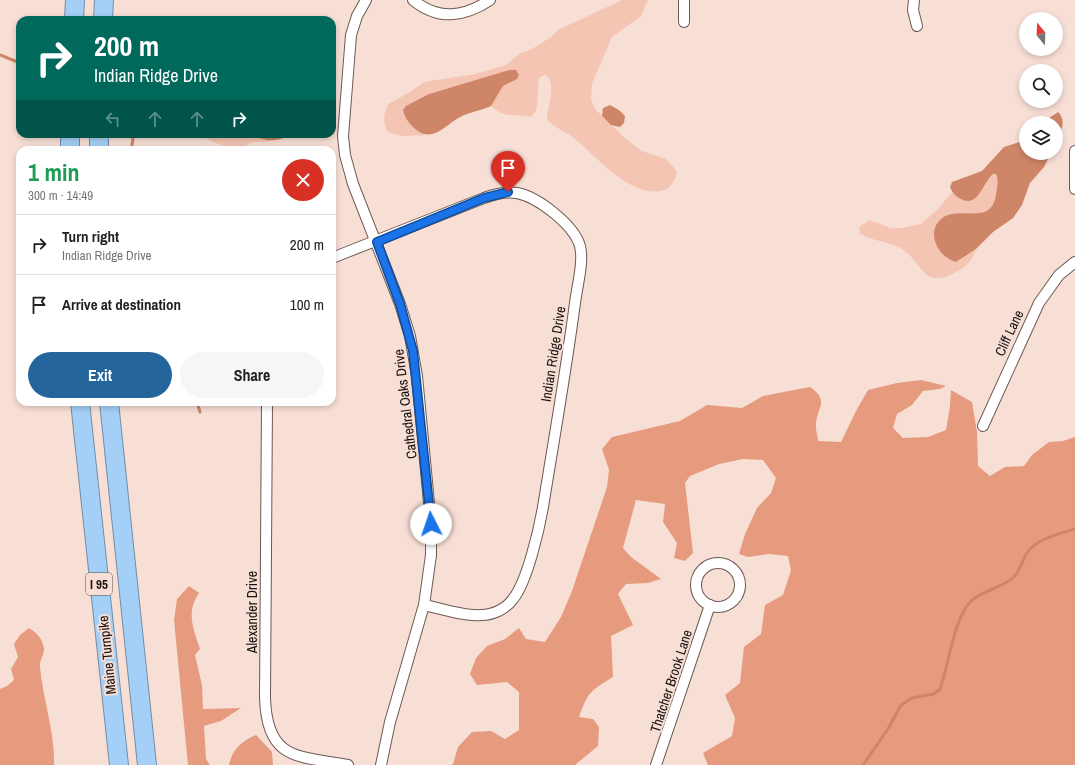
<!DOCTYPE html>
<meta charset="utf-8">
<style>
:root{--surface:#fff;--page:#f6f6f6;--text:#202124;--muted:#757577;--line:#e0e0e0;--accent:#24669c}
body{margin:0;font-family:"Archivo Narrow",sans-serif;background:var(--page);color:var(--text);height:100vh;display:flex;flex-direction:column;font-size:15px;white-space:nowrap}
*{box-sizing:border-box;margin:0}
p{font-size:13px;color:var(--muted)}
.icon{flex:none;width:22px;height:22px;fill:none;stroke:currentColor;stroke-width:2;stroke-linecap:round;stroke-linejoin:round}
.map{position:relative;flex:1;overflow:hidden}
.sheet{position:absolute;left:16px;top:146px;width:320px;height:260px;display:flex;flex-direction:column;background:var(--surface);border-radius:12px;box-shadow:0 2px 6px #0003}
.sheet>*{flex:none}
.top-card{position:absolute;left:16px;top:16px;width:320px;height:122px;border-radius:12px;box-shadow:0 2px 6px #0003;background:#00695c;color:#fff;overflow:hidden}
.needle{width:26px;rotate:341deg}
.tools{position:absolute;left:1019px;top:12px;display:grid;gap:8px}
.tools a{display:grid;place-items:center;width:44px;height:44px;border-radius:50%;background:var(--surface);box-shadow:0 2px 6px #0003;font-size:20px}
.pin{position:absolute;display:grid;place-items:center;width:34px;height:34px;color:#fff;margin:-41px -17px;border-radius:50% 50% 50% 0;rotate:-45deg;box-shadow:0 0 4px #0007}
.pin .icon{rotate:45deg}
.me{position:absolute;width:44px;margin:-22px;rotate:356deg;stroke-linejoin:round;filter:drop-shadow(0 0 3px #0008)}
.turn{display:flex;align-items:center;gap:14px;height:84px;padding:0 12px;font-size:18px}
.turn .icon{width:52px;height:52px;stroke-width:2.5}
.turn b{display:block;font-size:28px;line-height:34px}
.lanes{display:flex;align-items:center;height:38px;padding:0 12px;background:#0003;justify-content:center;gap:20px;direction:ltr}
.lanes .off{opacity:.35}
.round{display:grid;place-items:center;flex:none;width:42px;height:42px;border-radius:21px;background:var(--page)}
.overview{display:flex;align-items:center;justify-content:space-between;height:68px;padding:0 12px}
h1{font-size:24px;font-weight:800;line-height:30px;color:#1e9e55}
.action{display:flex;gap:8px;margin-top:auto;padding:8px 12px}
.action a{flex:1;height:46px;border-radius:24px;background:var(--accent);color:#fff;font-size:16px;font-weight:800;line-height:46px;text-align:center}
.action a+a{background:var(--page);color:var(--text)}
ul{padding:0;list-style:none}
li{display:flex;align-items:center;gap:12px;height:60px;padding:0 12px;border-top:1px solid var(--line)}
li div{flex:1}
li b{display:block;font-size:15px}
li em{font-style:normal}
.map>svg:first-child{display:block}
.green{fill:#f5c5b3}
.forest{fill:#e69b7e}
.water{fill:#ce8568}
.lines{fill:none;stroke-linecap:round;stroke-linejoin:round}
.stream{stroke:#ce8568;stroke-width:3}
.street-casing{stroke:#6d5952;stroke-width:12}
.highway-casing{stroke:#748da5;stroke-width:20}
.street{stroke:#fff;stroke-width:10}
.highway{stroke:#a4cff6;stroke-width:18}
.route-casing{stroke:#114b97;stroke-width:10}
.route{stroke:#1a73e8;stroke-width:7}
.labels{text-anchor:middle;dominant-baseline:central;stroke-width:4;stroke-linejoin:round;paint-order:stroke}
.shield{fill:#f7dfd6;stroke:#5c504b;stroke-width:1}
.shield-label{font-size:13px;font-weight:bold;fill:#1a120f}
.street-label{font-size:14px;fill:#1a120f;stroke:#f7dfd6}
</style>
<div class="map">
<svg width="1075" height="765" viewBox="0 0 1075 765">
<rect width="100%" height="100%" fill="#f7dfd6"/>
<g class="green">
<path d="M622,0H648L641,16L612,37L592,84L591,99L595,109L626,139L642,151L666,159L677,171C676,179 672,187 664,190C632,200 597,157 575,139C566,131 556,129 547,120C547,109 557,83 546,75L540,77C535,89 542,108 531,117C517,114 502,118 491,106L503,86L517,79L519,75L509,70L429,94L423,134L426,135L401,136L388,132C382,123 384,113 388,104L410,92L424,82L475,74L506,65L519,54L532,49L551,37L558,30Z"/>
<path d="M199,134H257L259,138L265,140H272C264,143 257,141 250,143C246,145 248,145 244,146C231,151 210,142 199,134Z"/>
<path d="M993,174H996C999,180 998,186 997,192C993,217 976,214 956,213L934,237C938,248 943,259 956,262L976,249C972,262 966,267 954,273C922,290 923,261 900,248C887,241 873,241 860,234L859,227L870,220L891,228H901L921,224L938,209L952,192L958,198L977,196L984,184Z"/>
</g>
<g class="forest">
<path d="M921,380L946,386L940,389L923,391L912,405L897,414L893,428L903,438L928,437L946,430L950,406L951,390L972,402L977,432L978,466L990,476L1005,467L1024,466L1032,455L1049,442L1063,441L1075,437V765H708L703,753L732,736L735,718L725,695L740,683L744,647L761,634L765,605L783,595L791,570L788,556L769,554L748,557L739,554L745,534L757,508L771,493L776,478L763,460L743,459L719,464L690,476L685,483L693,553L685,561L674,558L677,543L663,522L665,504L636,500L623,548L631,557L661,579L648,583L626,584L618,594L633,625L611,636L613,677C590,691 588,692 579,717L593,719L599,727L598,746L575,765H451L453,764L458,747L472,732L491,731L505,739L519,730V692L507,682L477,685L470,674L476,658L487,646L505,639L519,628L526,639L545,642L561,617L572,591L607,487L609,470L602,449L612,437L680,421L707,405L742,408L763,396L810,387C830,401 817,407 816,424C815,429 818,436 818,441L841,442L857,409L868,390L897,383Z"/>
<path d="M189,586L199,593C186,612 193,628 200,649L195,655L202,685L203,709L241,708L221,721L204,726L206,759L210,765H188L174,620L177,599Z"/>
<path d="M29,628C36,632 43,639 44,649C44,655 39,661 40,667C43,700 55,732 54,765H0V689L7,686L14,680L11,669L18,657L14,644L20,635Z"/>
<path d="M256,735L272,752L273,765H229C232,749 242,741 256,735Z"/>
</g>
<g class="water">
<path d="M509,70H516L519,75L517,79L503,86L491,106C482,110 471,112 462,116C445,124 433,145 414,128C408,122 405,118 403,110L406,106L429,94Z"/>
<polygon points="610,105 619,110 625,116 624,123 620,127 611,125 602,116 603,108"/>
<path d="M1058,112C1067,120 1061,132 1056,141V123H1045L1049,118Z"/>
<path d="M257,134H313C306,138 298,135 291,136C279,139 272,143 259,138Z"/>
<path d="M1026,140V153H1051L1044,167L1030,183L1022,205L1013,218L993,232L976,249L956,262C939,258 925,233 941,219C958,204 991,227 996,195C997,188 999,180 996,174H993C983,182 979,206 963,200C956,197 953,194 950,187L952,182L982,171L1004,147Z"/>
</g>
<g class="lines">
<g class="stream">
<polyline points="0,55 20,63"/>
<polyline points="131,150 133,139 132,134"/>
<polyline points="197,402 200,412"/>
<path d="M863,765L888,729L901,705L912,698L934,694L940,689C949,665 953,620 971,601C983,590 1002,588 1014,577C1020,570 1022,561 1027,553C1037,538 1059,534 1075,529"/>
</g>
<defs>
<g id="street">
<polyline points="366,0 357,16 351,35 343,136 345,155 353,184 400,304 410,336 417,376 431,524 431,555 424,605 390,722 381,765"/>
<path d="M413,0C439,21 464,17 490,0"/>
<polyline points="914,0 913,10 917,26"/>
<polyline points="684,22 684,0"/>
<polyline points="1075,151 1075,189"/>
<path d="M332,258L484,198C495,194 506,191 517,193C538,197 574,225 580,246C584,262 577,286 575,303C566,371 554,439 543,507C539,530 527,582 513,599C506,609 493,615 481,615C466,617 439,608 424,605"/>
<path d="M267,402L265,698C267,760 297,756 348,765"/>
<polyline points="983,426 1039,303 1059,275 1075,262"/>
<circle cx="718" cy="585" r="22"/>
<polyline points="656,765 710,605"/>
</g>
<g id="highway">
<polyline points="74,20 75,0"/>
<polyline points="103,20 104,0"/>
<polyline points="70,134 70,150"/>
<polyline points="99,150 99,134"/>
<polyline points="80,402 119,765"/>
<polyline points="109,402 147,765"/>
</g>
</defs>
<use href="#street" class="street-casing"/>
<use href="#highway" class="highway-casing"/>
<use href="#street" class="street"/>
<use href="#highway" class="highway"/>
</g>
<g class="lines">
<defs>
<polyline id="route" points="431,524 413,351 400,304 377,242 484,198 508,192"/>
</defs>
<use href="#route" class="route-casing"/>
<use href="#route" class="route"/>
</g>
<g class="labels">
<rect class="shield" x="86" y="573" width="26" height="22" rx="3"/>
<g class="shield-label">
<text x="99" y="584">I 95</text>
</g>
<g class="street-label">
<text transform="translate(1009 333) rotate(-65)">Cliff Lane</text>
<text transform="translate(553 354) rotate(-81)">Indian Ridge Drive</text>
<text transform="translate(405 404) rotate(-97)">Cathedral Oaks Drive</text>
<text transform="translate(252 612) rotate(-90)">Alexander Drive</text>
<text transform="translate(107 655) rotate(-96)">Maine Turnpike</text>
<text transform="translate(671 681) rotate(-72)">Thatcher Brook Lane</text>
</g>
</g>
</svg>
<div class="tools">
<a><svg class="needle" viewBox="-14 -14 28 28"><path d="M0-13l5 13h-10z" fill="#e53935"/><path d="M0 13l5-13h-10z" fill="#757577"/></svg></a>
<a><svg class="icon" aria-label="search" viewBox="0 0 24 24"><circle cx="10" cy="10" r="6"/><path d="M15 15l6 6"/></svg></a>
<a><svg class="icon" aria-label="layers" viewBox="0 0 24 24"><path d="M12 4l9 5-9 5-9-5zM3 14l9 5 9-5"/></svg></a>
</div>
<div class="pin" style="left:508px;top:192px;background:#d93025"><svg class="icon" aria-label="arrive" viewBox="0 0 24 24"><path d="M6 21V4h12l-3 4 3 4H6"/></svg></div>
<svg class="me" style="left:431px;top:524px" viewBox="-20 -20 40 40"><circle r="19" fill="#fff"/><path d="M0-13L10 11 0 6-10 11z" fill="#1a73e8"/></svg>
<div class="top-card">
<div class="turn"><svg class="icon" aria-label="right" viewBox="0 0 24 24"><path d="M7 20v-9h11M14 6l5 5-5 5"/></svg><div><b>200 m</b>Indian Ridge Drive</div></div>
<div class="lanes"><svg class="icon off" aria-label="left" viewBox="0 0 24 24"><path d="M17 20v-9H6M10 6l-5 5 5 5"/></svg><svg class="icon off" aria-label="ahead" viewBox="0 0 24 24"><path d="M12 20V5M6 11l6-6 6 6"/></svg><svg class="icon off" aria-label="ahead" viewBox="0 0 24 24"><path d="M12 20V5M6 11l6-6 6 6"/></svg><svg class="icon" aria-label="right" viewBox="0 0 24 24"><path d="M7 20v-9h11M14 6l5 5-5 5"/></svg></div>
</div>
<section class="sheet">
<div class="overview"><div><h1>1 min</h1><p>300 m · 14:49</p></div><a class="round" style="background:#d93025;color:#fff"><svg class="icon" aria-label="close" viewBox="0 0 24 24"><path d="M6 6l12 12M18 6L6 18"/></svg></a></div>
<ul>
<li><svg class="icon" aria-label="right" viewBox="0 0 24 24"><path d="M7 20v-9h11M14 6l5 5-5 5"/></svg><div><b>Turn right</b><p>Indian Ridge Drive</p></div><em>200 m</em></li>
<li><svg class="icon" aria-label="arrive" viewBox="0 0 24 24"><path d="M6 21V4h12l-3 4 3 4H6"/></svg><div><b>Arrive at destination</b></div><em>100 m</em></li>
</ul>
<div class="action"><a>Exit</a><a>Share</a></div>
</section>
</div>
